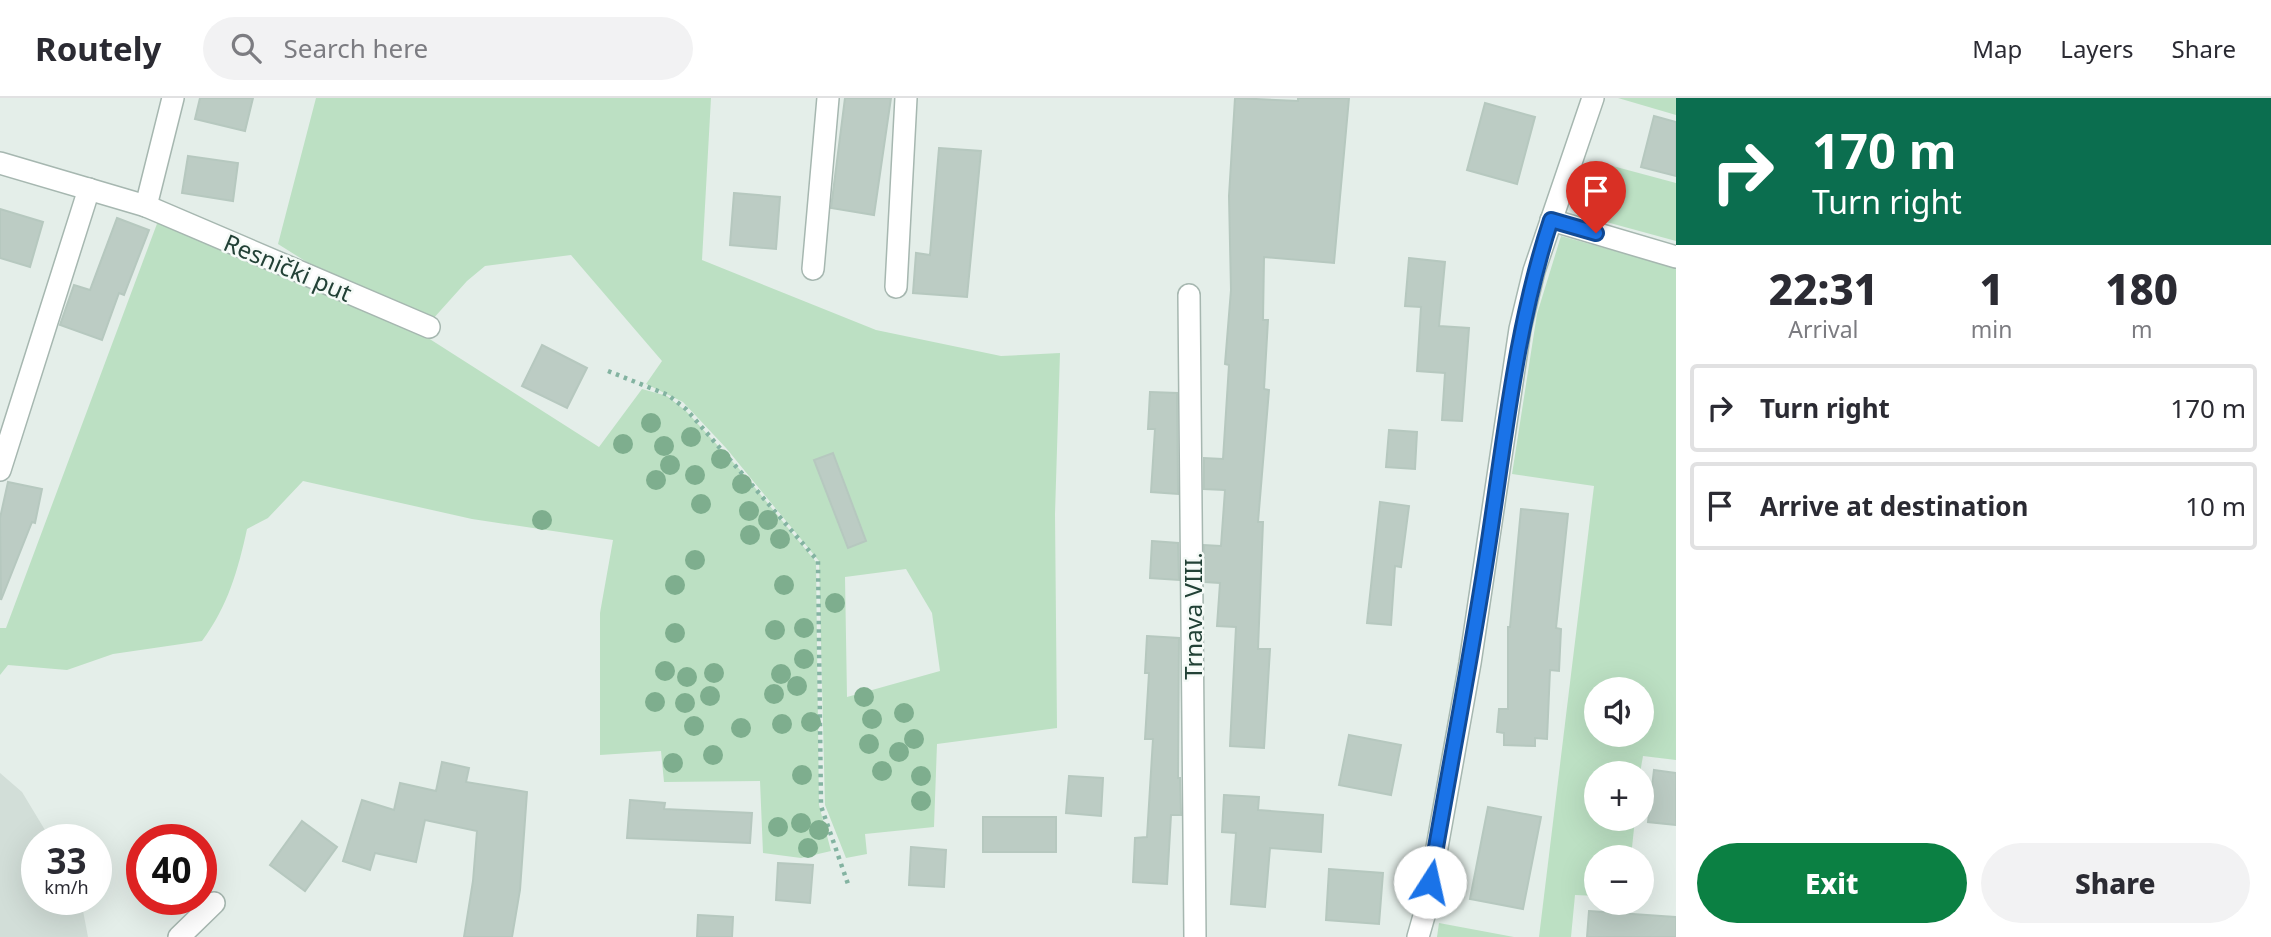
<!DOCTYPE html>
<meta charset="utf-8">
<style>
:root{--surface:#fff;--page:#f2f2f3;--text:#2b2b33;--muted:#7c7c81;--line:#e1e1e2;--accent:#0b8043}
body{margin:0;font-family:"Noto Sans",sans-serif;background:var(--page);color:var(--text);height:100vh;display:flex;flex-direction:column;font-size:26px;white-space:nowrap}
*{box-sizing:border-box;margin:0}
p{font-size:23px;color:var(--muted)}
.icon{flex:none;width:38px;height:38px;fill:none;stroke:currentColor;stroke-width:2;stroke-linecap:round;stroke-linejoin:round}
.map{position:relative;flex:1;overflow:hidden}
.sheet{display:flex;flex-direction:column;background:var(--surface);width:595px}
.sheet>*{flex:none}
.banner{background:#0b6e4f;color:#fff;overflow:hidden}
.buttons{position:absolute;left:1584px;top:579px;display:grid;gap:14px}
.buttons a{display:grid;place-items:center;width:70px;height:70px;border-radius:50%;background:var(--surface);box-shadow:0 7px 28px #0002;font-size:35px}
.speed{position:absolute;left:21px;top:726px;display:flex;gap:14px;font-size:35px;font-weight:700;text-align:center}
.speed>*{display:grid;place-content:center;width:91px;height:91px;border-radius:50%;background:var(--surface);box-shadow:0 7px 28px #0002;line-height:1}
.speed small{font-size:18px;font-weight:400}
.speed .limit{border:10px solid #d22;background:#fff;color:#111}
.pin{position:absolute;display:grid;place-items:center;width:60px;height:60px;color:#fff;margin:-72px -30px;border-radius:50% 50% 50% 0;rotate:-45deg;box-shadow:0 0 7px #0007}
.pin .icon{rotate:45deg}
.me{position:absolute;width:77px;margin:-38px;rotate:10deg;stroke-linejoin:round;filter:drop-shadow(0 0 5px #0008)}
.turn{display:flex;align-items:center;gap:24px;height:147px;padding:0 21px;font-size:32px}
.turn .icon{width:91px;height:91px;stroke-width:2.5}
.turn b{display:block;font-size:49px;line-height:60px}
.eta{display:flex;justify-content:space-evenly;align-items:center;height:119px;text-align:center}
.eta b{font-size:42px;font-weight:800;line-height:49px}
.action{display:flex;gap:14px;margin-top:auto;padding:14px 21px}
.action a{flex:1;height:80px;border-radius:42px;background:var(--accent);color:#fff;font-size:28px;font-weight:800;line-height:80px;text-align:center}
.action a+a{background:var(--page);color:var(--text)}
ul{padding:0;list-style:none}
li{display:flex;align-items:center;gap:21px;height:88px;margin:0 14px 10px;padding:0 7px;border:4px solid var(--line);border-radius:7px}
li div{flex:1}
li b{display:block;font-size:26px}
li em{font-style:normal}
header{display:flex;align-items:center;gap:42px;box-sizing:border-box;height:98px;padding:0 35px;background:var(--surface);border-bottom:2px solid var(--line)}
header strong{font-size:33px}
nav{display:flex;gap:38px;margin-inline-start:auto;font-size:24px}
.search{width:490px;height:63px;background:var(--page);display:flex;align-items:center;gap:18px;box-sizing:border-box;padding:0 24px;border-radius:38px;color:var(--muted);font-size:26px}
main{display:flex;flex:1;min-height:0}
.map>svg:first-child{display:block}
.built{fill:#d2ded8}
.green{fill:#bce0c3;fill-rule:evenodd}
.building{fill:#bcccc4;stroke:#b6c8bf;stroke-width:2}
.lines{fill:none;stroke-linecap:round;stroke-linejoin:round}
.minor-casing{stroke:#a6b7b0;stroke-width:24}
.path{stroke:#83b3a1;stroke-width:4.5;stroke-dasharray:3.5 5;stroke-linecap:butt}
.minor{stroke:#fff;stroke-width:21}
.tree{fill:#7eae8e}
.route-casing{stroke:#114b97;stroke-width:18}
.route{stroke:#1a73e8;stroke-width:12}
.labels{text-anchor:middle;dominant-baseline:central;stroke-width:5;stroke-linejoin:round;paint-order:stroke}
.street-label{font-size:24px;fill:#224136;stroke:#f5faf7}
</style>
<header>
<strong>Routely</strong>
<div class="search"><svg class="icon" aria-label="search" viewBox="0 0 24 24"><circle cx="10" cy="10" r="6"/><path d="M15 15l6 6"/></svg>Search here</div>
<nav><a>Map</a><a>Layers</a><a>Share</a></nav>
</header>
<main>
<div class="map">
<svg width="1676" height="839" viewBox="0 0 1676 839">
<rect width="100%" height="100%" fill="#e4eee9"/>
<polygon class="built" points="0,675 22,694 51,742 37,742 37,802 81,802 88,839 0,839"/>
<g class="green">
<path d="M316,0H711L702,162L876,232L1001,258L1060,255L1055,416L1057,630L937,646L934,729L865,736L867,756L846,760L825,707L819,463L726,350L683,304L646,286L662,263L571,157L485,168L467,183L432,222L313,168L278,146ZM906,471L932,515L940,573L847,599L845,479Z"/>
<polygon points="1618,0 1676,0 1676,17"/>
<polygon points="1594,63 1676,85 1676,143 1577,116"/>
<path d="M158,123L425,238L599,349L642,291L667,298L686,313L742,374L816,464L819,707L831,753L801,760L763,755L760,683L664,684L661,653L600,657V515L613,442L472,421L303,383L268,420L247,431C238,472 228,508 202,543L113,556L67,572L8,567L0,577V530H6Z"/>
<path d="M1561,138L1676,170V662L1643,658L1640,675L1596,676V721H1635L1631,759L1596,760V798L1575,797L1571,839H1539L1594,388L1512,376L1537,216ZM1596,592H1642V637H1596Z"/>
<polygon points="1439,825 1514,839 1437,839"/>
</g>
<g class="building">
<polygon points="200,0 253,0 245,33 195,21"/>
<polygon points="845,0 891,0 874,117 831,110"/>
<polygon points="1235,0 1298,3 1298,0 1349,0 1334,165 1264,159 1263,222 1268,222 1264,291 1269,292 1258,424 1263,424 1258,551 1270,551 1264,650 1230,648 1236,529 1217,528 1220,485 1205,484 1204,447 1221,448 1225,392 1204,391 1204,360 1223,361 1229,267 1225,266 1231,192 1229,98"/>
<polygon points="1485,5 1535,19 1517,86 1467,72"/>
<polygon points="1654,18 1676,24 1676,78 1641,69"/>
<polygon points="939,50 981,53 967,199 913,195 916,155 930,157"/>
<polygon points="188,58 238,65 233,103 182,95"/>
<polygon points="734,95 780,99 776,151 730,147"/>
<polygon points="0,111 43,124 30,169 0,160"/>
<polygon points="117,120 149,132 124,197 119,195 102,242 60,227 74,187 90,192"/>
<polygon points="1409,160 1445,164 1439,228 1469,230 1462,323 1442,322 1445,275 1417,273 1421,209 1405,208"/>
<polygon points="542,247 587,270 567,310 522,288"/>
<polygon points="1150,294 1177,295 1178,396 1151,394 1155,331 1148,331"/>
<polygon points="1389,332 1417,334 1415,371 1386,369"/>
<polygon points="833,355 866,443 848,450 814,362"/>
<polygon points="8,384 42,391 35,425 32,424 1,502 0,420"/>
<polygon points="1380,404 1409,408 1401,469 1395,468 1391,527 1367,525"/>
<polygon points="1521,411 1568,416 1556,530 1561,531 1559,573 1550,572 1547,641 1535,640 1535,648 1504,647 1504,635 1497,634 1499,611 1508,611 1508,529 1510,529"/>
<polygon points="1152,443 1178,445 1179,482 1150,480"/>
<polygon points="1147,538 1179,540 1178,680 1180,680 1181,717 1171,717 1167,786 1133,784 1135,740 1147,739 1153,641 1145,641 1149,575 1145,575"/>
<polygon points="1349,637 1401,647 1391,697 1339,687"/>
<polygon points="442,664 469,670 466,684 527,694 520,792 512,839 464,839 473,783 477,733 425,722 416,764 375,755 370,772 343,763 362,702 394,712 400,685 436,693"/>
<polygon points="1654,672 1676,675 1676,727 1648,724"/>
<polygon points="1069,678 1103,680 1101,718 1066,715"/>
<polygon points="1224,697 1259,699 1258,712 1323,717 1321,754 1270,750 1265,809 1231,806 1236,735 1222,734"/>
<polygon points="630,702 665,705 664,711 752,715 750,745 627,740"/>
<polygon points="1488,709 1541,719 1523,811 1470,801"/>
<rect x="983" y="719" width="73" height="35"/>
<polygon points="302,723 337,749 305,793 270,767"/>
<polygon points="911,749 946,752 944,789 909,787"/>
<polygon points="778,765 813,767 810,805 776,802"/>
<polygon points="1329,771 1383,775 1379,826 1326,822"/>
<polygon points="1589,813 1676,819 1676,839 1587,839"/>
<polygon points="698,817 733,819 732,839 697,839"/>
</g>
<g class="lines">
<defs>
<g id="minor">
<polyline points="0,65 146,108 429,229"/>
<polyline points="146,108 173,0"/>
<polyline points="1551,122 1676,159"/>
<polyline points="813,171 828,0"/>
<polyline points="896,189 906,0"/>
<polyline points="1189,197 1195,839"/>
<polyline points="0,372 89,91"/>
<polyline points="179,839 214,805"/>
<polyline points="1418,839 1426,811 1470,565 1520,231 1534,173 1593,0"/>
</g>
</defs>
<use href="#minor" class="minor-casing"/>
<polyline class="path" points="608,273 668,297 686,311 818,463 821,708 848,786"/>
<use href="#minor" class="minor"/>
</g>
<g class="tree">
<circle cx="651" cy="325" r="10"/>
<circle cx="691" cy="339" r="10"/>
<circle cx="623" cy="346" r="10"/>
<circle cx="664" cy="348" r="10"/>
<circle cx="721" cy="361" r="10"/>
<circle cx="670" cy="367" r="10"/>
<circle cx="695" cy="377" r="10"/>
<circle cx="656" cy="382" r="10"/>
<circle cx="742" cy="386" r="10"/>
<circle cx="701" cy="406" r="10"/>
<circle cx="749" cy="413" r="10"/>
<circle cx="542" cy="422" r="10"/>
<circle cx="768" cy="422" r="10"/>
<circle cx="750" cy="437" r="10"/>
<circle cx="780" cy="441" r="10"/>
<circle cx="695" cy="462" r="10"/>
<circle cx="675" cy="487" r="10"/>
<circle cx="784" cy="487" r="10"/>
<circle cx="835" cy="505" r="10"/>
<circle cx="804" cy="530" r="10"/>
<circle cx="775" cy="532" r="10"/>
<circle cx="675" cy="535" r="10"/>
<circle cx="804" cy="561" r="10"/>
<circle cx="665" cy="573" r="10"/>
<circle cx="714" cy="575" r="10"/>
<circle cx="781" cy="576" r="10"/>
<circle cx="687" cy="579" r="10"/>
<circle cx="797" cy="588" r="10"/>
<circle cx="774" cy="596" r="10"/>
<circle cx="710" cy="598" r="10"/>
<circle cx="864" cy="599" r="10"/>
<circle cx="655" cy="604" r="10"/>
<circle cx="685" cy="605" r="10"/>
<circle cx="904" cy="615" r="10"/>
<circle cx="872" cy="621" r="10"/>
<circle cx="811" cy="624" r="10"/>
<circle cx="782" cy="626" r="10"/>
<circle cx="694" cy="628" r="10"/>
<circle cx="741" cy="630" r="10"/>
<circle cx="914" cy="641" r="10"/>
<circle cx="869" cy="646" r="10"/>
<circle cx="899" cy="654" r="10"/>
<circle cx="713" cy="657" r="10"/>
<circle cx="673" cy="665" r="10"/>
<circle cx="882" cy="673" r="10"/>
<circle cx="802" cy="677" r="10"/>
<circle cx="921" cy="678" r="10"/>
<circle cx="921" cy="703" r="10"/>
<circle cx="801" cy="725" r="10"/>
<circle cx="778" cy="729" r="10"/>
<circle cx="819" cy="732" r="10"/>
<circle cx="808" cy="750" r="10"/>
</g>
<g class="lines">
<defs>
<path id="route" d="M1430,784C1449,672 1471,561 1488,449C1505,339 1516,228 1551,122L1596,135"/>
</defs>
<use href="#route" class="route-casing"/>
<use href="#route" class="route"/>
</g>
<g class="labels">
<g class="street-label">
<text transform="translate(288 169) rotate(23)">Resnički put</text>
<text transform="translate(1192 518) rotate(-90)">Trnava VIII.</text>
</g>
</g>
</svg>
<div class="buttons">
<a><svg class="icon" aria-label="sound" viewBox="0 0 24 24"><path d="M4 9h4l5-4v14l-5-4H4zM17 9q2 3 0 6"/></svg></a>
<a>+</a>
<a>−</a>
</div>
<div class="speed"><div>33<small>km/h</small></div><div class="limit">40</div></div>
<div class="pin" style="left:1596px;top:135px;background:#d93025"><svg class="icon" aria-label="arrive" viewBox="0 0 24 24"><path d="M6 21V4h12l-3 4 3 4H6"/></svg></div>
<svg class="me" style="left:1430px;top:784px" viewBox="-20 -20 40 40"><circle r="19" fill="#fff"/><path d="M0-13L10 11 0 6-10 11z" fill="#1a73e8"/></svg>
</div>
<section class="sheet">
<div class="banner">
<div class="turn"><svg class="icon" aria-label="right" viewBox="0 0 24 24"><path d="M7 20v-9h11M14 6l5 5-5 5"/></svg><div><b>170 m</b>Turn right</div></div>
</div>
<div class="eta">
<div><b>22:31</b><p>Arrival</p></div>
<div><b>1</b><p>min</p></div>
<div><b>180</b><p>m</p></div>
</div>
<ul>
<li><svg class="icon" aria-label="right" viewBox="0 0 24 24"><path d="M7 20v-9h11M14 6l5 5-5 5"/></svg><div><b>Turn right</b></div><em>170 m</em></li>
<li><svg class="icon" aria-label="arrive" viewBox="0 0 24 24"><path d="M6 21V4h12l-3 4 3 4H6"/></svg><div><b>Arrive at destination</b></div><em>10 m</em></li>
</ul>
<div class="action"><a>Exit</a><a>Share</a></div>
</section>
</main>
